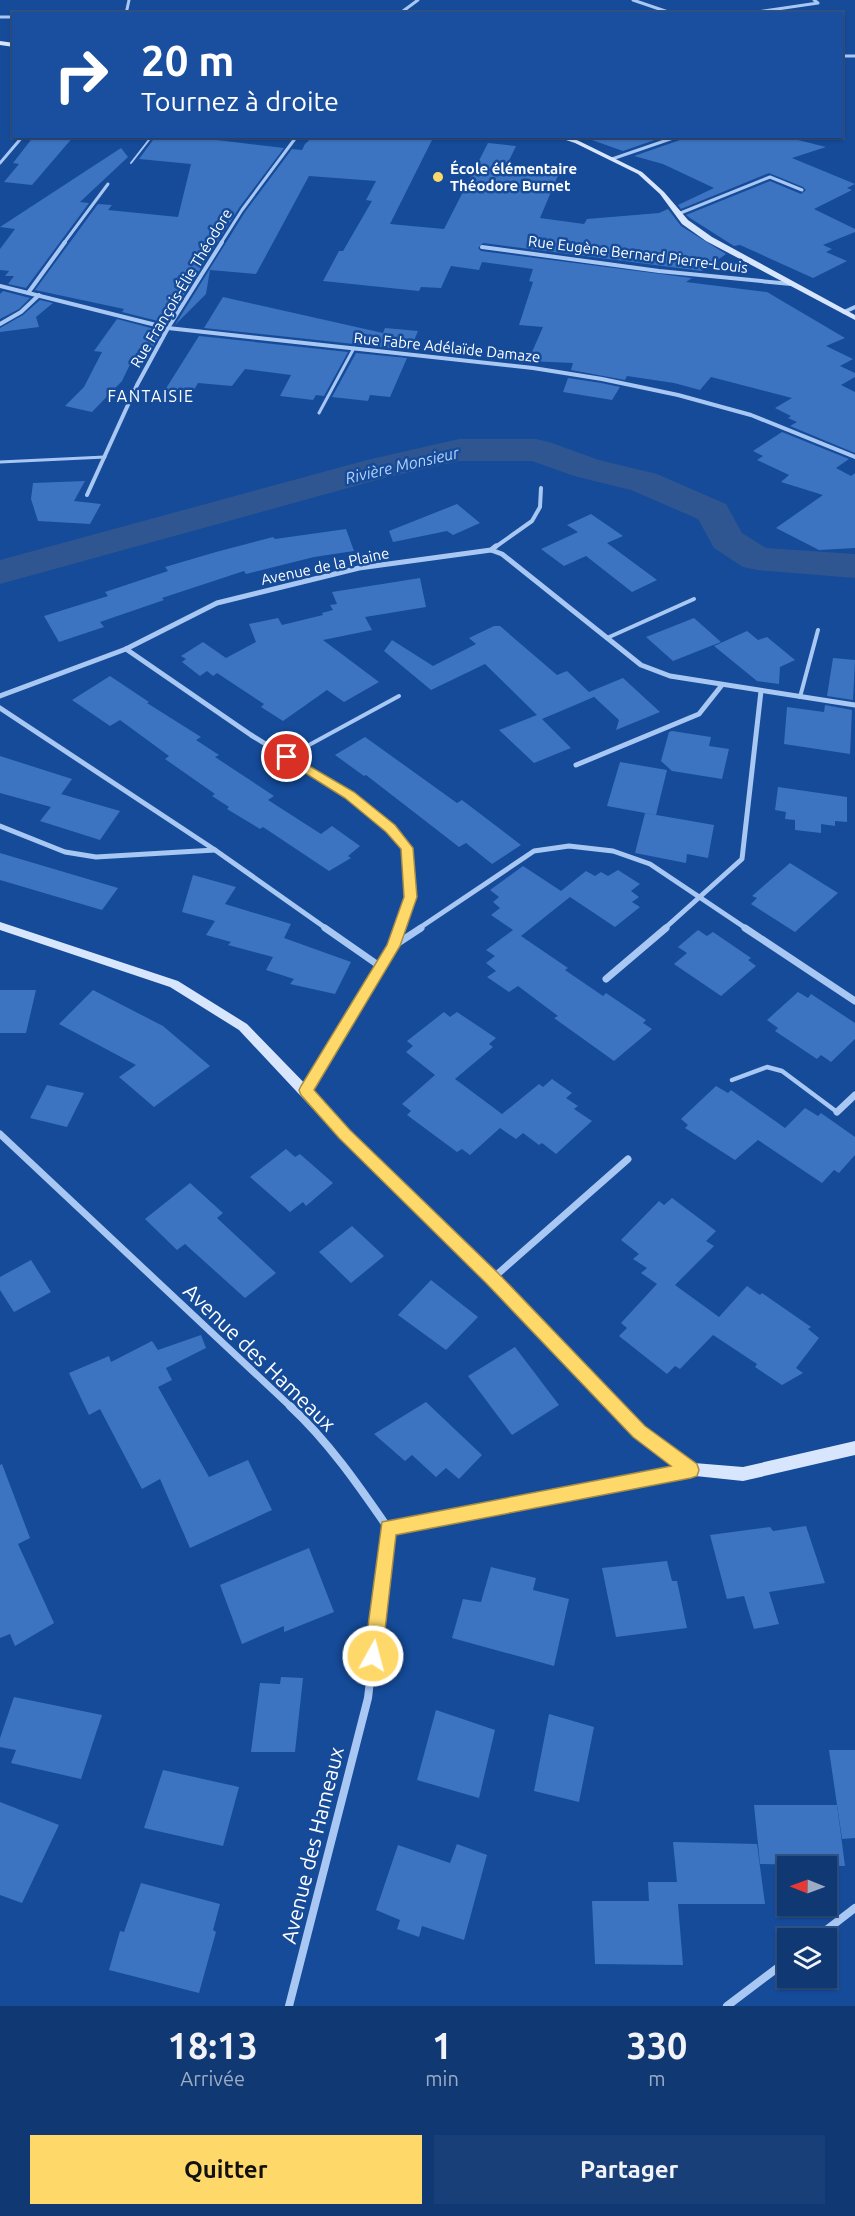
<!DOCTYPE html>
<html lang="fr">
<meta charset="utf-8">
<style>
:root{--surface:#103873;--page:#193f78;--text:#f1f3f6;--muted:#9cacc4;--line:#305285;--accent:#ffd86a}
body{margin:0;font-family:Ubuntu,sans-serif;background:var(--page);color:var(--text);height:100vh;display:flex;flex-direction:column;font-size:22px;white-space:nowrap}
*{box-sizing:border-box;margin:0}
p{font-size:20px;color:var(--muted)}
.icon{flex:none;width:33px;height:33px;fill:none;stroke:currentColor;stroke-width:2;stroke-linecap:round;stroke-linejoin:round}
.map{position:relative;height:2006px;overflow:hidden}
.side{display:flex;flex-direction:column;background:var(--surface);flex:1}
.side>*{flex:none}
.banner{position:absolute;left:12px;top:12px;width:831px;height:126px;border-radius:0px;box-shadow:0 2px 4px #0004,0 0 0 2px var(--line);background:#1a4fa0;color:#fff;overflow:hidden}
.needle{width:39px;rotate:271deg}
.tools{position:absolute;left:777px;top:1856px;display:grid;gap:12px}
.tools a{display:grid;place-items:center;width:60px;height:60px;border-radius:0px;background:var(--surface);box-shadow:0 2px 4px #0004,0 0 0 2px var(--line);font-size:30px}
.pin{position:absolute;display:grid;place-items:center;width:51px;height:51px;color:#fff;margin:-26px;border:3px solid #fff;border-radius:50%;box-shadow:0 2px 6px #0007}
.me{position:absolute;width:66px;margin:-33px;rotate:7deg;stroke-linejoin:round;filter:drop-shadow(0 0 4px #0008)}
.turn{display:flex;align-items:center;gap:21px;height:126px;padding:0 30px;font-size:27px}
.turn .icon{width:78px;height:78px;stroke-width:2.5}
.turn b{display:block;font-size:42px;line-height:51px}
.eta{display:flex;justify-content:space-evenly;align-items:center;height:102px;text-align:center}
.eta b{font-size:36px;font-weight:700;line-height:42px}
.button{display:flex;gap:12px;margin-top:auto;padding:12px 30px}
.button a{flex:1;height:69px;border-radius:0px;background:var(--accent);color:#111;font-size:24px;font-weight:700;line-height:69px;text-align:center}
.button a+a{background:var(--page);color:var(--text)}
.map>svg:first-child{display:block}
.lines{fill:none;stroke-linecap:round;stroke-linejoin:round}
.river{fill:#2f5690;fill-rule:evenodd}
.building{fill:#3d74c1}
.service-far3{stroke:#a8c8f3;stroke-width:2}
.service-far2{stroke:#a8c8f3;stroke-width:3}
.service-far1{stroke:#a8c8f3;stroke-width:4}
.service{stroke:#a8c8f3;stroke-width:4.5}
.minor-far4{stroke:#a8c8f3;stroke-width:3}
.minor-far3{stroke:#a8c8f3;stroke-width:4}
.minor-far2{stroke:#a8c8f3;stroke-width:5}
.minor-far1{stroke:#a8c8f3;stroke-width:7}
.minor{stroke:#a8c8f3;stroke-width:8}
.secondary{fill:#d7e6fc;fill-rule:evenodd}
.route{fill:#ffd86a;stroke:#a68c45;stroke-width:1.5}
.poi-dot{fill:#ffd86a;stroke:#154b99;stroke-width:2}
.labels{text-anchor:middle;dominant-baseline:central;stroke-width:5;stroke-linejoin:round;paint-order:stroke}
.far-poi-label{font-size:15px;font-weight:bold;fill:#fff;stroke:#154b99;text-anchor:start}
.far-street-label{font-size:15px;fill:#fff;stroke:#154b99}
.far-neighbourhood-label{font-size:16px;letter-spacing:1.5px;fill:#fff;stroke:#154b99}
.far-water-label{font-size:16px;font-style:italic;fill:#b5d2f9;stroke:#154b99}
.near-street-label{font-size:21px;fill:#fff;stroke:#154b99}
</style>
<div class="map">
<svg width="855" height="2006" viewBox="0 0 855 2006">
<rect width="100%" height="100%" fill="#154b99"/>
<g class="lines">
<polygon class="river" points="459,439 536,439 549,442 599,460 657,474 726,504 742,533 766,548 855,554 855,578 757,570 743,567 714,548 698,519 631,490 574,476 532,461 459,461 388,477 0,584 0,560 367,460"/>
</g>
<g class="building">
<polygon points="34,136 74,136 32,185 4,182 19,164 13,163"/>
<polygon points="156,136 220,136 217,140 284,148 239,208 166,323 122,312 124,309 35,290 98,204 112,205 108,210 178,217 191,164 139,159"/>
<polygon points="314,136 434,136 390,224 444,229 488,143 516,146 506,167 559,173 540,218 584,224 587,219 659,213 668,209 681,226 726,254 702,271 483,243 478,248 481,251 692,278 686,282 767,292 845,338 826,346 853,359 840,366 855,373 855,377 841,385 855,392 855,453 790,426 797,422 788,418 791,416 775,408 792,398 711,377 700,390 674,383 627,376 625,380 571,370 573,363 528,361 543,327 519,325 533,282 529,281 533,269 482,262 479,270 451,266 441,288 421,287 419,291 323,281 339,251 343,251 372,201 366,200 376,181 309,176 256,274 210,270 206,294 175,325 245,212 292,149 302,150 305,144"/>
<polygon points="589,136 666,136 623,151 589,139"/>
<polygon points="683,136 782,136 826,147 792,158 855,184 847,188 852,190 814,209 855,229 855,232 823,245 832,249 826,252 847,261 813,278 740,245 734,246 690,218 686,215 770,181 801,194 806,190 803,187 769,173 681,209 678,205 714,188 663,164 634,156 680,140"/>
<polygon points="121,148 128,157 80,202 89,203 26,288 8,284 14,276 5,276 9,271 0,270 0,249 15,229 0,227"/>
<polygon points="3,291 30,298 19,309 0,319 0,294"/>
<polygon points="223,297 383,333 385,328 418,331 410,350 204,328"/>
<polygon points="40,300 53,303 36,317 39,327 0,332 0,328 23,315"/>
<polygon points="117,319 162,331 150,352 145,357 134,356 122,381 92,412 65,406 84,387 102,352 94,351"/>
<polygon points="199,336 348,352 324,396 316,395 313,400 280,396 291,375 245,369 232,386 198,383 192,393 165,390"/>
<polygon points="356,353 407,358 390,397 370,395 368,401 332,397"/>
<polygon points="568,378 601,383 620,387 612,400 563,392"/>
<polygon points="782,432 849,459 836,468 851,476 855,473 855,548 819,550 776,528 823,495 781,482 789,475 757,460 763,456 753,451"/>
<polygon points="85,481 74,501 101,504 90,524 38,521 31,499 33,483"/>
<polygon points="457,504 480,523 453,535 447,531 393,542 389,531"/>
<polygon points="591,514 623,536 607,543 657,580 632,592 586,556 564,566 541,549 578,532 567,525"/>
<polygon points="346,529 354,551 314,557 246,574 244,571 162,598 164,600 100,622 104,627 59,642 44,616 108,596 105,592 168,571 165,567 216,552 273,537 275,539"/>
<polygon points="420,578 426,607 365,617 372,630 323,640 379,682 344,702 327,690 283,721 261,707 264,704 217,673 213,676 207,671 200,676 182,662 186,659 181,656 203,642 226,658 256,642 249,624 278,618 282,625 323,615 322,613 333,610 330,605 337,604 332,592"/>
<polygon points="694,618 721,642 673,661 646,637"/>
<polygon points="494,626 500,626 557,675 567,671 589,692 623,678 660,712 616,730 619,720 592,695 594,697 542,719 571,748 534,763 499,730 537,715 485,664 431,690 384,651 392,640 433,666 476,644 469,638"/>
<polygon points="747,631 758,640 767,637 795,660 780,667 779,684 757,681 714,646"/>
<polygon points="833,658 855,660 853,700 827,696"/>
<polygon points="110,676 149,702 147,703 201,737 196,740 219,755 215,757 274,796 268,800 321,834 332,826 360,846 348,856 351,858 329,871 263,827 260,829 227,809 229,807 212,796 215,794 165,759 169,756 120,720 110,726 72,700"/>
<polygon points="825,705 852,710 850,754 784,744 787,707 824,712"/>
<polygon points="672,731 711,737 709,746 729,749 722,779 672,771 661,761 669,732"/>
<polygon points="365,737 457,803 462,800 521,845 492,864 466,843 459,847 366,775 364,776 335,755"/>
<polygon points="0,756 72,779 57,800 61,794 120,811 100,840 40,821 51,807 0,793"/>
<polygon points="620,762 667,770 656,815 607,806"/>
<polygon points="778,787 847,797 847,822 835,821 835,826 821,824 821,833 795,830 795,820 785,819 786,812 775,810"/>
<polygon points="645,813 714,825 708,858 687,854 686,863 635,853"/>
<polygon points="0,853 118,888 102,910 61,898 0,880"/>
<polygon points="790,863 838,893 795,932 751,904 757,898 752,896"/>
<polygon points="523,866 561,891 586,871 595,876 601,872 608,876 618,870 640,884 631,891 639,897 632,902 640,907 615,927 567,895 570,897 521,936 568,968 565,970 603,996 606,993 646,1020 643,1023 652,1029 614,1061 554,1018 558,1016 518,986 509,992 487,977 496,971 486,963 495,956 486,950 513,930 491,915 500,908 493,902 499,897 490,890"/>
<polygon points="193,875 236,887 225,904 291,924 284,938 351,962 335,994 290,984 294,979 266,970 273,957 228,945 231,942 206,935 215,921 182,912"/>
<polygon points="698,930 707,936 713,932 751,958 748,960 756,966 721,996 674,964 687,953 678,947"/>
<polygon points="0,990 36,990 26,1033 0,1033"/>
<polygon points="93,990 163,1026 210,1066 154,1107 119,1077 136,1065 59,1024"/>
<polygon points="798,992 808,998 811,994 855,1023 855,1039 831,1062 821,1055 817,1059 775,1031 778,1028 767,1020"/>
<polygon points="444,1012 450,1017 457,1012 496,1038 489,1044 493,1047 455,1079 490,1105 502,1114 539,1084 543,1087 552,1079 572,1093 566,1098 578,1106 574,1109 592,1121 556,1154 542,1143 539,1145 523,1133 516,1139 500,1128 470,1155 462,1149 457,1152 407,1115 411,1111 402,1104 435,1075 406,1052 413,1046 407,1041"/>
<polygon points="47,1085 84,1093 67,1127 30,1118"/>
<polygon points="716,1086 728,1093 731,1090 785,1128 805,1108 818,1116 821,1113 855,1137 855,1155 839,1173 834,1170 822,1183 758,1140 735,1160 685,1128 688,1125 681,1119"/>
<polygon points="286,1149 295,1157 300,1154 333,1183 306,1206 303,1202 290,1212 250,1177"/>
<polygon points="190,1183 223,1213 217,1218 276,1273 245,1298 185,1244 177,1250 145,1219"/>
<polygon points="672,1198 716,1231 706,1241 714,1246 675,1285 719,1317 747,1286 760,1295 762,1293 811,1327 808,1329 819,1338 796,1368 803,1373 782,1385 755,1367 757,1364 713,1335 680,1369 675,1366 667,1374 619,1336 627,1328 621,1323 657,1284 641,1273 647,1268 633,1259 639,1254 621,1240 659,1201 664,1205"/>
<polygon points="352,1226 384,1256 351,1283 319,1252"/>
<polygon points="31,1260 51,1292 14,1312 0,1290 0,1277"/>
<polygon points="431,1280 478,1317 446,1350 398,1315"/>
<polygon points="201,1335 206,1348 166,1368 172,1380 158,1387 209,1477 248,1460 272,1510 190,1548 160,1479 142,1489 100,1409 89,1415 69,1373 109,1356 111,1362 152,1341 158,1350"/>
<polygon points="515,1347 559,1405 512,1435 468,1376"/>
<polygon points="426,1402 482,1455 459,1479 446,1468 436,1477 412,1455 405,1461 374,1434"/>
<polygon points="2,1464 30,1538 18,1544 54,1623 15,1646 10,1634 0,1638 0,1465"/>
<polygon points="806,1526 825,1583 769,1592 779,1624 754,1629 744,1596 727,1599 710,1535 770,1527 773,1531"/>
<polygon points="309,1548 334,1612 284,1632 284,1626 242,1644 220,1585"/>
<polygon points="667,1561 672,1581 677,1581 687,1628 616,1637 602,1568"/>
<polygon points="491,1567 536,1578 533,1590 569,1599 554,1666 452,1638 463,1599 481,1602"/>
<polygon points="281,1677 303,1678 295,1752 251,1752 260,1683 280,1684"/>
<polygon points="14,1697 102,1715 81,1779 11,1763 16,1750 0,1747 0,1738"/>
<polygon points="436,1710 495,1730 479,1798 417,1780"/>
<polygon points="549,1714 594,1727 579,1802 534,1791"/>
<polygon points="829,1750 855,1750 855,1838 842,1839"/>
<polygon points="163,1770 239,1787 223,1846 144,1828"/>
<polygon points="0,1802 59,1825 22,1903 0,1895"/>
<polygon points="754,1805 837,1805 845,1866 760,1864"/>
<polygon points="673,1842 757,1844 765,1904 678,1904 683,1965 595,1964 592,1901 649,1901 648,1882 677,1882"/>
<polygon points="457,1844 487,1855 464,1940 422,1926 419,1937 397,1929 400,1920 376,1910 398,1845 450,1863"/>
<polygon points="141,1883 220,1904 213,1930 216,1932 199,1993 109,1970 120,1931 124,1932"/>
</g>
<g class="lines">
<polyline class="service-far3" points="131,163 152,136"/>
<g class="service-far2">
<polyline points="319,413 354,348"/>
<polyline points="0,462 105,457"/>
</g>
<g class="service-far1">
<polyline points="607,638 694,599"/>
<polyline points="800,697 818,630"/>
<polyline points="287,757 399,696"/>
</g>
<polyline class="service" points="732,1080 767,1067 782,1071 837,1112"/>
<g class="minor-far4">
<polyline points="633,0 674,14"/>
<polyline points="126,14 129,0"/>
<polyline points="399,14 418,0"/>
<polyline points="743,14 818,3 814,0"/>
<polyline points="0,17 14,17"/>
<polyline points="842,56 855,56"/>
<polyline points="612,159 679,136"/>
<polyline points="0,163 23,136"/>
<polyline points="678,214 770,177 802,190"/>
<polyline points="64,243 108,184"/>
<polyline points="221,243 242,210 297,136"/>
</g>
<g class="minor-far3">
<polyline points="482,247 659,271 791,284"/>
<polyline points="0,286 168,328 533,368 602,379 678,395 751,415 855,457"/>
<polyline points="28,293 65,242"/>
<polyline points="844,312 855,307"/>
<polyline points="0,324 21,312 39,295"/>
<polyline points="87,495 137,385 168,328 222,242"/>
<polyline points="494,548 532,521 540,507 541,488"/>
</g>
<g class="minor-far2">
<polyline points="491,550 502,554 641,665 670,676 855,705"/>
<polyline points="126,649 251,735 349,795 390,829 407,848 410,897 399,929"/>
<polyline points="0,696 126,649 217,603 359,568 491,550 496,546"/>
<polyline points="0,708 215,850 327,929"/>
<polyline points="576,765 699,714 722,685"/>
<polyline points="0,826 65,852 96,857 215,850"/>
<polyline points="418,929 534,851 569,846 613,851 650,864 747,929"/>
<polyline points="664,929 742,859 761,691"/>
</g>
<g class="minor-far1">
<polyline points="325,928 381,967"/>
<polyline points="745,928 855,1001"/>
<polyline points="395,945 421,928"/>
<polyline points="606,979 666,928"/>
<polyline points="306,1091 393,946 399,928"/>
<polyline points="837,1112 855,1095"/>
<polyline points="0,1134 291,1407"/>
<polyline points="493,1278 628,1159"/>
</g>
<g class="minor">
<polyline points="388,1528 688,1471"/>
<polyline points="816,1938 855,1908"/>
<path d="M289,2006L368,1698L388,1528C359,1486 328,1441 290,1406"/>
<polyline points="727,2006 788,1960"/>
</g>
<g class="secondary">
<polygon points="0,41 14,43 14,47 0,45"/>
<polygon points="554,136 566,136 579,141 642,172 664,192 688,220 712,237 855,315 855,320 706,241 682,224 660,194 638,174 575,143"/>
<polygon points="0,922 178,981 247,1024 350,1130 497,1274 644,1427 694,1463 743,1467 855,1441 855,1455 743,1481 686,1475 634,1437 487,1282 340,1138 239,1030 170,987 0,930"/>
</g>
</g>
<polygon class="route" points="287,753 354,792 395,825 413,848 417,897 400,946 314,1090 350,1130 498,1273 645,1426 697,1464 699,1470 697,1476 691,1478 396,1535 382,1656 380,1662 373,1665 367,1662 364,1656 382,1522 671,1466 633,1437 486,1283 339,1138 301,1095 299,1090 301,1086 387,945 404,897 401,849 386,832 345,798 283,759 283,754"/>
<circle class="poi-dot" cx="438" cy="177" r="6"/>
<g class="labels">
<g class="far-poi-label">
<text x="450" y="168">École élémentaire<tspan x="450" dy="17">Théodore Burnet</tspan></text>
</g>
<g class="far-street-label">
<text transform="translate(638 254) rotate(7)">Rue Eugène Bernard Pierre-Louis</text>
<text transform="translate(181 288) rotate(-59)">Rue François-Élie Théodore</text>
<text transform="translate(447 347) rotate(6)">Rue Fabre Adélaïde Damaze</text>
<text transform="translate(325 566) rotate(-12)">Avenue de la Plaine</text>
</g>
<g class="far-neighbourhood-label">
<text x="151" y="396">FANTAISIE</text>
</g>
<g class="far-water-label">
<text transform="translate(402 465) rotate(-13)">Rivière Monsieur</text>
</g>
<g class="near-street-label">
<text transform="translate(260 1357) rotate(44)">Avenue des Hameaux</text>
<text transform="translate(312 1845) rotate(-76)">Avenue des Hameaux</text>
</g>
</g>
</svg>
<div class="tools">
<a><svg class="needle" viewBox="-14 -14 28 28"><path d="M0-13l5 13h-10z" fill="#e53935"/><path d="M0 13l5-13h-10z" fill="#9cacc4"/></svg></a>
<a><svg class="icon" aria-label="layers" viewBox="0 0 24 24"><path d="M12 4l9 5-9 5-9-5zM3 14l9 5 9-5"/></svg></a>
</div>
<div class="pin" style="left:287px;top:757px;background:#d93025"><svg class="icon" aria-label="arrive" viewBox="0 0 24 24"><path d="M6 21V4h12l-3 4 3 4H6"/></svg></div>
<svg class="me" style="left:373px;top:1656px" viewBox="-20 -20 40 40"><circle r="17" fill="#ffd86a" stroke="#fff" stroke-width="3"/><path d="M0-11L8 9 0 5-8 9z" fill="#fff"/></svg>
<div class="banner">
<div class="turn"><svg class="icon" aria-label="right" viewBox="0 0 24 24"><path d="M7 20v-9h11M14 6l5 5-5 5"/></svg><div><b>20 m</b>Tournez à droite</div></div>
</div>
</div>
<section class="side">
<div class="eta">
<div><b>18:13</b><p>Arrivée</p></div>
<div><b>1</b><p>min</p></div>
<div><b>330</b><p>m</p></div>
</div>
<div class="button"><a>Quitter</a><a>Partager</a></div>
</section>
